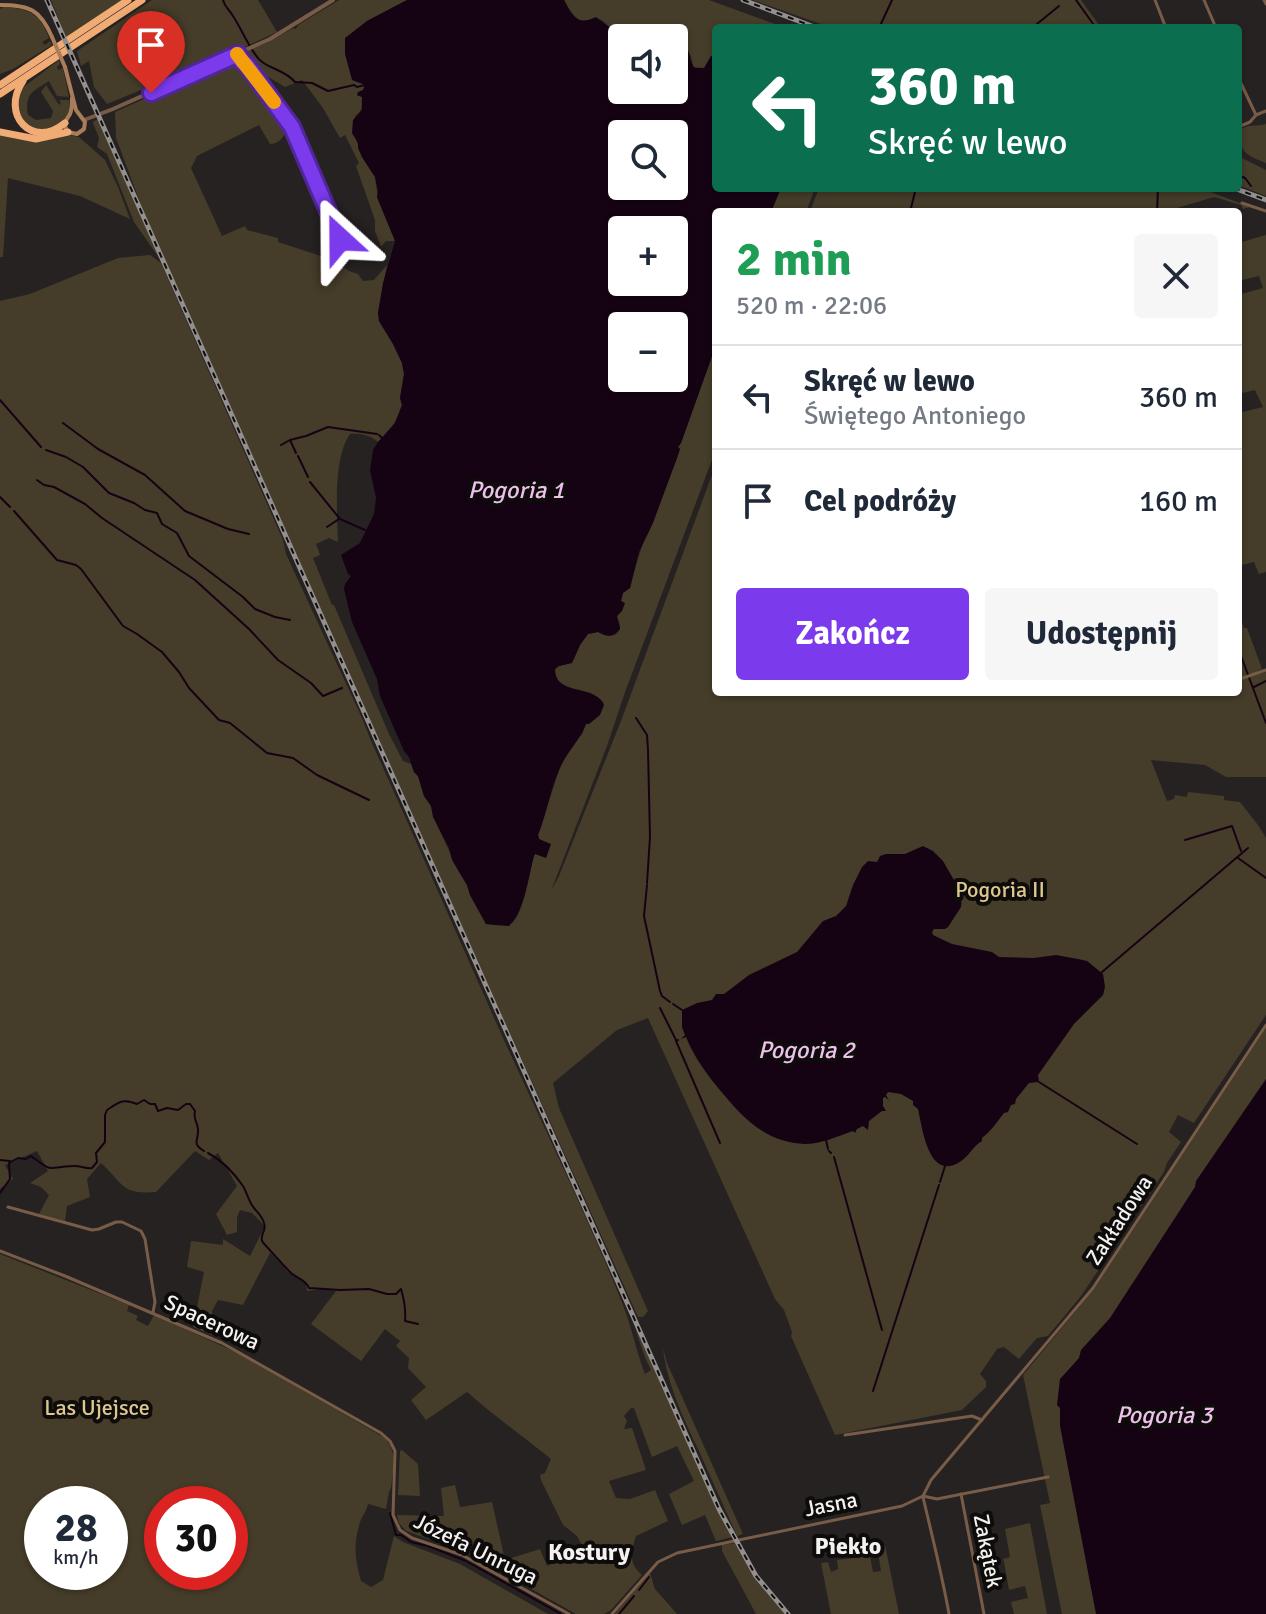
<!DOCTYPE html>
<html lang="pl">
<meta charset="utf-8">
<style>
:root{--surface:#fff;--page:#f6f6f7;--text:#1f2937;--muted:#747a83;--line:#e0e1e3;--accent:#7c3aed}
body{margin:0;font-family:Signika,sans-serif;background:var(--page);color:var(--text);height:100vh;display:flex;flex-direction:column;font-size:30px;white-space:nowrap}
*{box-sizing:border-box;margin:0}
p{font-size:26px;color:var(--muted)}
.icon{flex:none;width:44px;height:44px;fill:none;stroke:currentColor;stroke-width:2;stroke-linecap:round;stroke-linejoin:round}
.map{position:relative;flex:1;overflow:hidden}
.drawer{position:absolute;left:712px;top:208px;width:530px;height:488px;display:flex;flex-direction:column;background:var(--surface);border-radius:8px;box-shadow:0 2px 6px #0004}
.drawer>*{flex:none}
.top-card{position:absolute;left:712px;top:24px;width:530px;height:168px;border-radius:8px;box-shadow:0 2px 6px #0004;background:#0b6e4f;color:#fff;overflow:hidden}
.tools{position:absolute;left:608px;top:24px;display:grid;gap:16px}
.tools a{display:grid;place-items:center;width:80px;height:80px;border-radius:8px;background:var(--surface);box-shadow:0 2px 6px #0004;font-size:40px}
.speed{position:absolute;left:24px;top:1486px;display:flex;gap:16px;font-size:40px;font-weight:700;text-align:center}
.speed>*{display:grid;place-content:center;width:104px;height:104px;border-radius:50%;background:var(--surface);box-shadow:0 2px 6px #0004;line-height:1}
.speed small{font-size:20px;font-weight:400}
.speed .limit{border:12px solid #d22;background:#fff;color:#111}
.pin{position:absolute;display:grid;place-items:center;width:68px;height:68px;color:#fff;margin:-82px -34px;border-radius:50% 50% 50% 0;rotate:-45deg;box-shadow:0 0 8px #0007}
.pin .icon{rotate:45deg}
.me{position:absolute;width:88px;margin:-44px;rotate:336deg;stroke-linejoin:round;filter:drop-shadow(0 0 6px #0008)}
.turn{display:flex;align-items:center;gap:28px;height:168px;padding:0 24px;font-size:36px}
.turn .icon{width:104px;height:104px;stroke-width:2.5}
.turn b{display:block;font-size:56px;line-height:68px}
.round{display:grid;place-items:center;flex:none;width:84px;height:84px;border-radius:8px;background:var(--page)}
.summary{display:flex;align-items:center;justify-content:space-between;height:136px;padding:0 24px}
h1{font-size:48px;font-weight:700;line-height:60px;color:#1e9e55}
.primary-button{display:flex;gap:16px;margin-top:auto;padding:16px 24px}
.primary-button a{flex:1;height:92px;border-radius:8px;background:var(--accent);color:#fff;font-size:32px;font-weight:700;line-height:92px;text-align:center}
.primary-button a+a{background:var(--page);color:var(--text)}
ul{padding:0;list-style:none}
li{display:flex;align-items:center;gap:24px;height:104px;padding:0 24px;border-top:2px solid var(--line)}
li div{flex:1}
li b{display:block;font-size:30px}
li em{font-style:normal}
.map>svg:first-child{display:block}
.green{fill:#453d29;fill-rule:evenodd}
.water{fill:#150314;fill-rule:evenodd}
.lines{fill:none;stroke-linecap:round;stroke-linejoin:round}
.stream{stroke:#150314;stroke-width:2}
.minor{stroke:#785c47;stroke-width:3}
.tertiary{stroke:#785c47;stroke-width:4}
.secondary{stroke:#a97c5a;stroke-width:4}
.motorway{stroke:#f1ab75;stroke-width:7}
.rail-casing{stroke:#938f8f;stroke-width:5}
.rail{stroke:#0d0c0b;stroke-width:2;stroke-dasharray:6;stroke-linecap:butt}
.secondary-bridge{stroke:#a97c5a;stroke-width:4}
.route-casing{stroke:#51269a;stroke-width:20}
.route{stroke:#7c3aed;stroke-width:14}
.slow{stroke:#f59e0b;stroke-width:14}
.labels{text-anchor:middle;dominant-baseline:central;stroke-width:8;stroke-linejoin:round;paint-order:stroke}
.park-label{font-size:22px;fill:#dfc88f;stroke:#0d0c0b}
.street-label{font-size:22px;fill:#f4f1f1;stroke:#0d0c0b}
.water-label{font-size:24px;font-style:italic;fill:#efc0eb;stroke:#0d0c0b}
.neighbourhood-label{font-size:24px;font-weight:bold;fill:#f4f1f1;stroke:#0d0c0b}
</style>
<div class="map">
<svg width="1266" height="1614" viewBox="0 0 1266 1614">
<rect width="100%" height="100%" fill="#262221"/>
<g class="green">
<polygon points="51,0 123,0 66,37"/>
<polygon points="152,0 258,0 277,32 236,51 225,53 218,58 107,104 94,87 89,61 81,66 77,51"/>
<path d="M339,0H407L367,21L345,39V54L365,85L363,90L357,95L362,97C361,106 364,110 355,116L356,139L362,157L375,177L378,200L394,238L395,241H386L381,247L375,231V220L356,166L359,163L345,135L340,138L323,108L302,80L285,87L250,66L245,57L249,50L267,43L293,28L296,29L298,25Z"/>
<path d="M564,0H709L786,28H716V55H714L704,68L693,67L691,56L681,43L674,42V38H650L643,31L635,33L615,32L602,20L594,18C579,28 571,12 564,0Z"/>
<polygon points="753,0 1081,0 1101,28 832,28"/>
<path d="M4,7C28,9 40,12 49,38L42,42L45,45L50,41L52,45L13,69L0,74V9Z"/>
<path d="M59,60L60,64L57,67L58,70L63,68L69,97L57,96L49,81C34,91 24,93 28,115L36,120L51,118L53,111L41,92L46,85L59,105L61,103L59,100H69V113L61,124C39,131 29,134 16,112L21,89Z"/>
<path d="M232,63L240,73L245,68L288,128C284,136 280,144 270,144L259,125L197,156L191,168L222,236L245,226L247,230L278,238V242L330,259L349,271L358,274L363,281L374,280L387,265L378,313L379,321L393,344L402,363L404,374L400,398L402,405L398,416L390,430L378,442C371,435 359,433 350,434C333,458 337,513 338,542L329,538L316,544L320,555L313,558L332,605H334L389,734L403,761L411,764L414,772L418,776L424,796L431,806L437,825L459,872L467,885L470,895L486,924C494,925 505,927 512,923C524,914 529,869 535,853L546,858L538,835L561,764L575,740L582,735L586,724L589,722L604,703C590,686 554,694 555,669L559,666L572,663L580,645L588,634L598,632C605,636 619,639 620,627C620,623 618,620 617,616L624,603L621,601L623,593L630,588C640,544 660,501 677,458L680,449L678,447L681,443L716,345V449L624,695L607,746L551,891L559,876L621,721L716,464V692H1238V615H1240L1244,628H1247L1262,669L1257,671L1258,674L1266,672V777H1226L1205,765L1151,760L1167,801L1174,799L1175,795L1187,797L1188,792L1224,796V800L1240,802L1258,825L1266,838V1015L1194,1123L1178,1115L1169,1132L1181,1142L1167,1163L1164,1172L1081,1296L1048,1336L1037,1338L1019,1359L1004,1347L997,1349L980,1374L986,1381V1387L962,1410L835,1435L791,1336L792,1332L784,1310L775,1299L648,1018L617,1030L553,1083L559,1108L648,1311L643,1317H638L305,578L144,213L116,138L115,112L209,70Z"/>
<polygon points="99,119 161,260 162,262 134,222 107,154 97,147 99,138 93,123 94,121"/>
<path d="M1266,124V163C1248,156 1238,152 1239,131C1247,123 1256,127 1266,124Z"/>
<polygon points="0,133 26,140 65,134 79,137 105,160 118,187 130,219 80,196 8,178 3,257 0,257"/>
<polygon points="1238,156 1266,170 1266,196 1238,185"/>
<polygon points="781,188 815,188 806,212 771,212"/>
<polygon points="819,188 1200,188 1250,207 1243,209 1241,205 1214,197 1177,208 1178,212 810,212"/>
<polygon points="1266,235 1266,572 1259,574 1254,562 1238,566 1238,413 1263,407 1255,390 1238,394 1238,295 1263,288 1259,276 1238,281 1238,243"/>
<path d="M150,255L161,263L283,540L286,554L362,718L371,741C416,840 459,940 504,1040C544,1128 587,1215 623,1305C632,1328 636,1351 645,1374L651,1370C640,1349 637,1329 628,1307L714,1501L732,1537L716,1541L705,1515L682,1525L669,1494L694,1481L677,1446L652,1457L634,1408H631L624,1416L627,1421L624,1429L632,1428L646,1470L609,1481L616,1498L630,1499L655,1490L668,1521L636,1536C631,1552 628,1563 642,1575L611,1610L604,1614H576L465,1552L406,1531L399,1523L397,1515L444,1516L441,1488L455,1485L460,1507L492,1502L505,1560L540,1549L547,1566L584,1549L577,1536L563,1525L541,1480L540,1475L545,1473L551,1459C523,1436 494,1416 467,1392L426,1420L411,1400L426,1387L408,1368L409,1358L396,1346L400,1341L385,1329L361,1361L311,1324L336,1291L322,1289L307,1291L306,1282L288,1272L283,1265L270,1253L243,1305L218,1300L212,1311L214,1336L193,1327L204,1272L187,1267L191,1241L223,1245V1239L250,1256L265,1226L252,1213L240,1210L237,1217V1232L227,1235L216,1214L237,1186L218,1153L209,1160L195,1151L156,1192C121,1195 124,1184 101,1163L87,1179L90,1197L67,1206L65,1221L39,1214L49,1195L41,1187L30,1183L48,1171L37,1151L5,1165L13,1179L0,1189V301L30,294L118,258Z"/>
<polygon points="1266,1028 1266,1614 1062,1614 1040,1505 1050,1503 1023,1375 1095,1288"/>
<path d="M0,1254L129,1305L127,1311L138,1316L136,1320L148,1326L154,1315L242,1355L385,1438C398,1452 393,1470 391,1488L389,1492L386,1509L368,1504C366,1512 363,1515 360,1522C353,1545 355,1559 361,1581L371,1587L383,1580L394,1536L403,1542L460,1564L548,1614H0ZM42,1504H110V1572H42ZM162,1504H230V1572H162Z"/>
<path d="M663,1348L667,1363L743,1534L737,1536C724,1507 711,1478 698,1449C683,1417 667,1384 663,1348Z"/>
<polygon points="402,1450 418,1464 420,1496 398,1495 400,1451"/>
<polygon points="1030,1523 1047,1614 1014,1614 1011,1602 1028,1598 1025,1586 1009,1590 1004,1562 1003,1559 1010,1557 1005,1529"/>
<polygon points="735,1543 764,1589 786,1614 756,1614 722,1551 722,1545"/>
<polygon points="885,1545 899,1614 831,1614 821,1563 828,1562 831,1572 838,1569 837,1560 861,1557 861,1552 869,1551 873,1572 881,1571 877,1546"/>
<polygon points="650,1573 655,1589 677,1614 615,1614"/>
</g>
<g class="water">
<path d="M407,0H564C573,17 577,26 596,17L615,32L626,28L630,33H635L640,29L650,38H622V90H674V42C694,44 686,58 695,68H704L711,56L716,55V188H781L771,212H716V345L681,443L678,447L680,449L677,458L653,523L639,552L630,588L623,593L621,601L625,603L622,611L617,616L620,629C612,638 607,637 598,632L588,634L580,645L572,663L559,666L555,669C555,697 595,683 604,705L600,715L589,724H586C580,740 567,752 560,768C550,789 547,813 538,835L539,839L551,844L546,858L535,854L534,856C528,878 525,910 509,926L486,924L470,895L467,885L452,860L449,848L433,817L431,806L424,796L418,776L414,772L409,757L404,751L380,696L377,679L352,622L344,589L345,584L351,576L348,574L341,555L360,543L374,514L376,498L370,470L373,450L378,442L395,423L402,405L400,398L404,374L402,363L393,344L379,321L378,313L383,283L395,241L377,197L378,191L375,177L362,157L358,148V143L352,133L353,120L362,110V97L357,95L358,92L363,90L365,85L352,80L345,54V38L367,21ZM622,134H674V186H622ZM622,230H674V282H622ZM622,326H674V378H622Z"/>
<path d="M923,846L933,851L943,861L962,894L961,907L948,927L945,929H934L932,932L933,935L952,944L992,952L999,957L1034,958L1056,955L1078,959L1087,961L1103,974L1105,987L1103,995L1074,1024L1038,1075L1039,1082L1029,1083L1016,1099L1015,1104L1011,1105L1008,1112L1004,1113C997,1122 992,1130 982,1138V1141C973,1146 968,1158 958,1163C928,1180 922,1126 918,1109L913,1105V1101L901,1094L888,1092L886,1095L889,1100L885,1097L883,1098V1106L886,1111H882L869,1121L868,1130L863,1126L857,1129L855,1133L853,1131C838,1136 821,1144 805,1144C766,1143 743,1118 719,1089C706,1073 694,1057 686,1037L681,1039L685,1035L682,1027V1010L697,1003L712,1000L716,994H724L749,975L797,952L823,921L836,916L846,906L853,885L862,867L868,861L877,862L880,856L886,854H905Z"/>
<polygon points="1266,1079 1266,1614 1096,1614 1060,1426 1060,1408 1057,1405 1060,1379 1079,1358 1081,1350 1110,1318 1195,1187 1196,1181"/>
</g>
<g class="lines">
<g class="stream">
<path d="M223,0C225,8 229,9 233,16C240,26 253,56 261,61C272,70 285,70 295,82L312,83L328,91L354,85L357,87L365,85"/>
<polyline points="1076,0 1096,28"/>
<polyline points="879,28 892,0"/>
<polyline points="1032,28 1059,6"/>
<polyline points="1238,175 1245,178 1251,186"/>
<polyline points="910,212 916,188"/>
<polyline points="1157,212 1158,188"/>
<polyline points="0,400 41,447"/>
<polyline points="63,423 98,449 145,475 185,511 228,529 249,534"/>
<polyline points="379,435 382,438"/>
<polyline points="290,440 306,436 328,427 377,434"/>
<polyline points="281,445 290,440 296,453"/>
<polyline points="46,450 66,457 83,467 109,493 134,503 145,510 157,513 162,524 177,533 189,556 243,597 255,609 275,617 290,620"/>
<polyline points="298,456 308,477"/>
<polyline points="37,480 44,485 54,487 85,504 102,518 195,580 249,629 278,660 311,683 323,696 342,688"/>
<polyline points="310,482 340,519 365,530"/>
<polyline points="0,497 10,507"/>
<polyline points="14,511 57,560 76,565 81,569 123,626 137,634 162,652 179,672 189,688 219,720 230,723 267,753 293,758 317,775 369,800"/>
<polyline points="327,527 339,519"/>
<polyline points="1238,648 1266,723"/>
<polyline points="1254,687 1266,681"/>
<polyline points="636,718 647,735 648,750 650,837 647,883"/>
<polyline points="1185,840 1232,826 1241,851"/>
<polyline points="1238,858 1266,878"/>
<polyline points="647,885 644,916 660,991 662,996 670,1002"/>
<polyline points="1102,972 1248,848"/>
<polyline points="673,1004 682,1010"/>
<polyline points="660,1008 676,1040"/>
<polyline points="678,1040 676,1041 720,1143"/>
<polyline points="1039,1082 1137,1144"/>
<polyline points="826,1140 828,1149"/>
<polyline points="829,1151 831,1153"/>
<path d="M208,1153C223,1161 234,1173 243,1186C247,1193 249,1202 254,1208C258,1213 262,1216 264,1223C267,1231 260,1233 262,1241C263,1243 288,1270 291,1273C298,1279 305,1279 309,1288L340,1290L369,1289L387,1294H396L401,1289C404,1299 406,1310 405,1321L418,1324"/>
<polyline points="834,1157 882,1330"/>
<polyline points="0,1160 10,1161"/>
<polyline points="940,1182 945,1166"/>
<path d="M0,1193L10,1179L9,1163L18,1158L26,1159L31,1156C55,1174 46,1167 73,1166C80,1165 84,1169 92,1168L97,1162L96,1153L105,1142V1115L107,1110C119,1102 123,1098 137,1104L144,1100L150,1104H155L158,1111L167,1108L178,1110L186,1104H190L195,1111C193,1119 197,1121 198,1129C199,1141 191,1143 204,1151"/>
<polyline points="873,1391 939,1185"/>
<polyline points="390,1513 396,1535 401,1535 411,1542 428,1546 466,1561 561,1614"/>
<polyline points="639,1590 649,1577"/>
<polyline points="619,1614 634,1596"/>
</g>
<g class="minor">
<polyline points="1155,0 1166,28"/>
<polyline points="1204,0 1216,28"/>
<polyline points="1264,0 1266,4"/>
<polyline points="239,55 294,131 348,257"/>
<polyline points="1238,77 1256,115"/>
<polyline points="1256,115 1266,111"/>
<polyline points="1238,127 1250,122 1256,115"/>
<polyline points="1242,203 1266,211"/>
<polyline points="1243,678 1266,670"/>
<polyline points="8,1207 92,1230 99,1229 116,1222 122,1222 141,1231 145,1239 155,1302 153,1312"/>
<polyline points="0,1251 65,1276 222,1343 381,1433 390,1441 395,1451 393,1515 400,1530 412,1538 462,1555 569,1614"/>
<polyline points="845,1435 972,1416 982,1420"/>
<polyline points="961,1494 984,1614"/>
<polyline points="923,1496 931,1480 1093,1288 1266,1025"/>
<path d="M923,1497C932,1536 942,1574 949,1614"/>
<polyline points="612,1614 658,1562 677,1553 902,1506 923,1496 937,1499 1048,1477"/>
</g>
<polyline class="tertiary" points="84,120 113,109 270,39 333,0"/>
<g class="secondary">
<path d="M0,5C29,5 40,9 52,37"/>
<path d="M65,67L76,110L85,122L84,129L77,134L68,132C62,123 66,121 70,114C72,109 72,103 72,98"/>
</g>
<g class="motorway">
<path d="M23,81C0,114 32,150 65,123"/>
<polyline points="0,85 128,0"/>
<polyline points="0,94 142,0"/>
<polyline points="0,132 36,139 68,132"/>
</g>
<defs>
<g id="rail">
<polyline points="47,0 719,1509 756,1576 788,1614"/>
<polyline points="743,0 817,28"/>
<polyline points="1234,188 1266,200"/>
</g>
</defs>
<use href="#rail" class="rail-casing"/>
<use href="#rail" class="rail"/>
<polyline class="secondary-bridge" points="52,37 65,67"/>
</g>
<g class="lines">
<defs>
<polyline id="route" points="151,93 238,54 242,62 246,64 292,127 340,239"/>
</defs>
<use href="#route" class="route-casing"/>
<use href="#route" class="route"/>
<polyline class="slow" points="237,54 274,102"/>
</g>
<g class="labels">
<g class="park-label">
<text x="1000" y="889">Pogoria II</text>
<text x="97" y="1407">Las Ujejsce</text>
</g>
<g class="street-label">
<text transform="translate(1119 1220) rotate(-57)">Zakładowa</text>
<text transform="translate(212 1322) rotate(25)">Spacerowa</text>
<text transform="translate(831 1504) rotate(-11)">Jasna</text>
<text transform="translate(476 1549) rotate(26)">Józefa Unruga</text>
<text transform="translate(988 1551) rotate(79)">Zakątek</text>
</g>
<g class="water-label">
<text x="516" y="490">Pogoria 1</text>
<text x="806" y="1050">Pogoria 2</text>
<text x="1164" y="1415">Pogoria 3</text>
</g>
<g class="neighbourhood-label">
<text x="848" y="1546">Piekło</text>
<text x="589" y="1552">Kostury</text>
</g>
</g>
</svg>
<div class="tools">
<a><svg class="icon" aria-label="sound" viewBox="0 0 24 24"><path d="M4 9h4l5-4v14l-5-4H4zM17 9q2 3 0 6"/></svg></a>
<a><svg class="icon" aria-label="search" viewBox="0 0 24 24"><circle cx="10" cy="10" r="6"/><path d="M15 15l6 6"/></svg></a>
<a>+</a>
<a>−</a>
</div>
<div class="speed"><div>28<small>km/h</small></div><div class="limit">30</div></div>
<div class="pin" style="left:151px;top:93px;background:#d93025"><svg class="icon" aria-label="arrive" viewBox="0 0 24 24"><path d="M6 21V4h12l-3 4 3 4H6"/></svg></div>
<svg class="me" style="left:340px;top:239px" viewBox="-20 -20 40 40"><path d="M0-17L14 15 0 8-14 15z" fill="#7c3aed" stroke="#fff" stroke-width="4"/></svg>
<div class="top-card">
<div class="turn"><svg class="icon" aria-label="left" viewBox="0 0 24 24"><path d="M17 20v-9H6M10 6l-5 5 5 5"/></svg><div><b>360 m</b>Skręć w lewo</div></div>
</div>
<section class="drawer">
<div class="summary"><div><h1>2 min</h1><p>520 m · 22:06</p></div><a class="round"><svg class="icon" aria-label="close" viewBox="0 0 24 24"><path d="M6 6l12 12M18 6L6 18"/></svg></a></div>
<ul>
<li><svg class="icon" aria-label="left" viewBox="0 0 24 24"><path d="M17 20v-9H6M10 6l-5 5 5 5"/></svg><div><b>Skręć w lewo</b><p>Świętego Antoniego</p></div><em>360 m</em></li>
<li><svg class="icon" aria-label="arrive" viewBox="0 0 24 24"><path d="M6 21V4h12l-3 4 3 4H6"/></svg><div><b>Cel podróży</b></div><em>160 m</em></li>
</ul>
<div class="primary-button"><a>Zakończ</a><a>Udostępnij</a></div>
</section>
</div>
